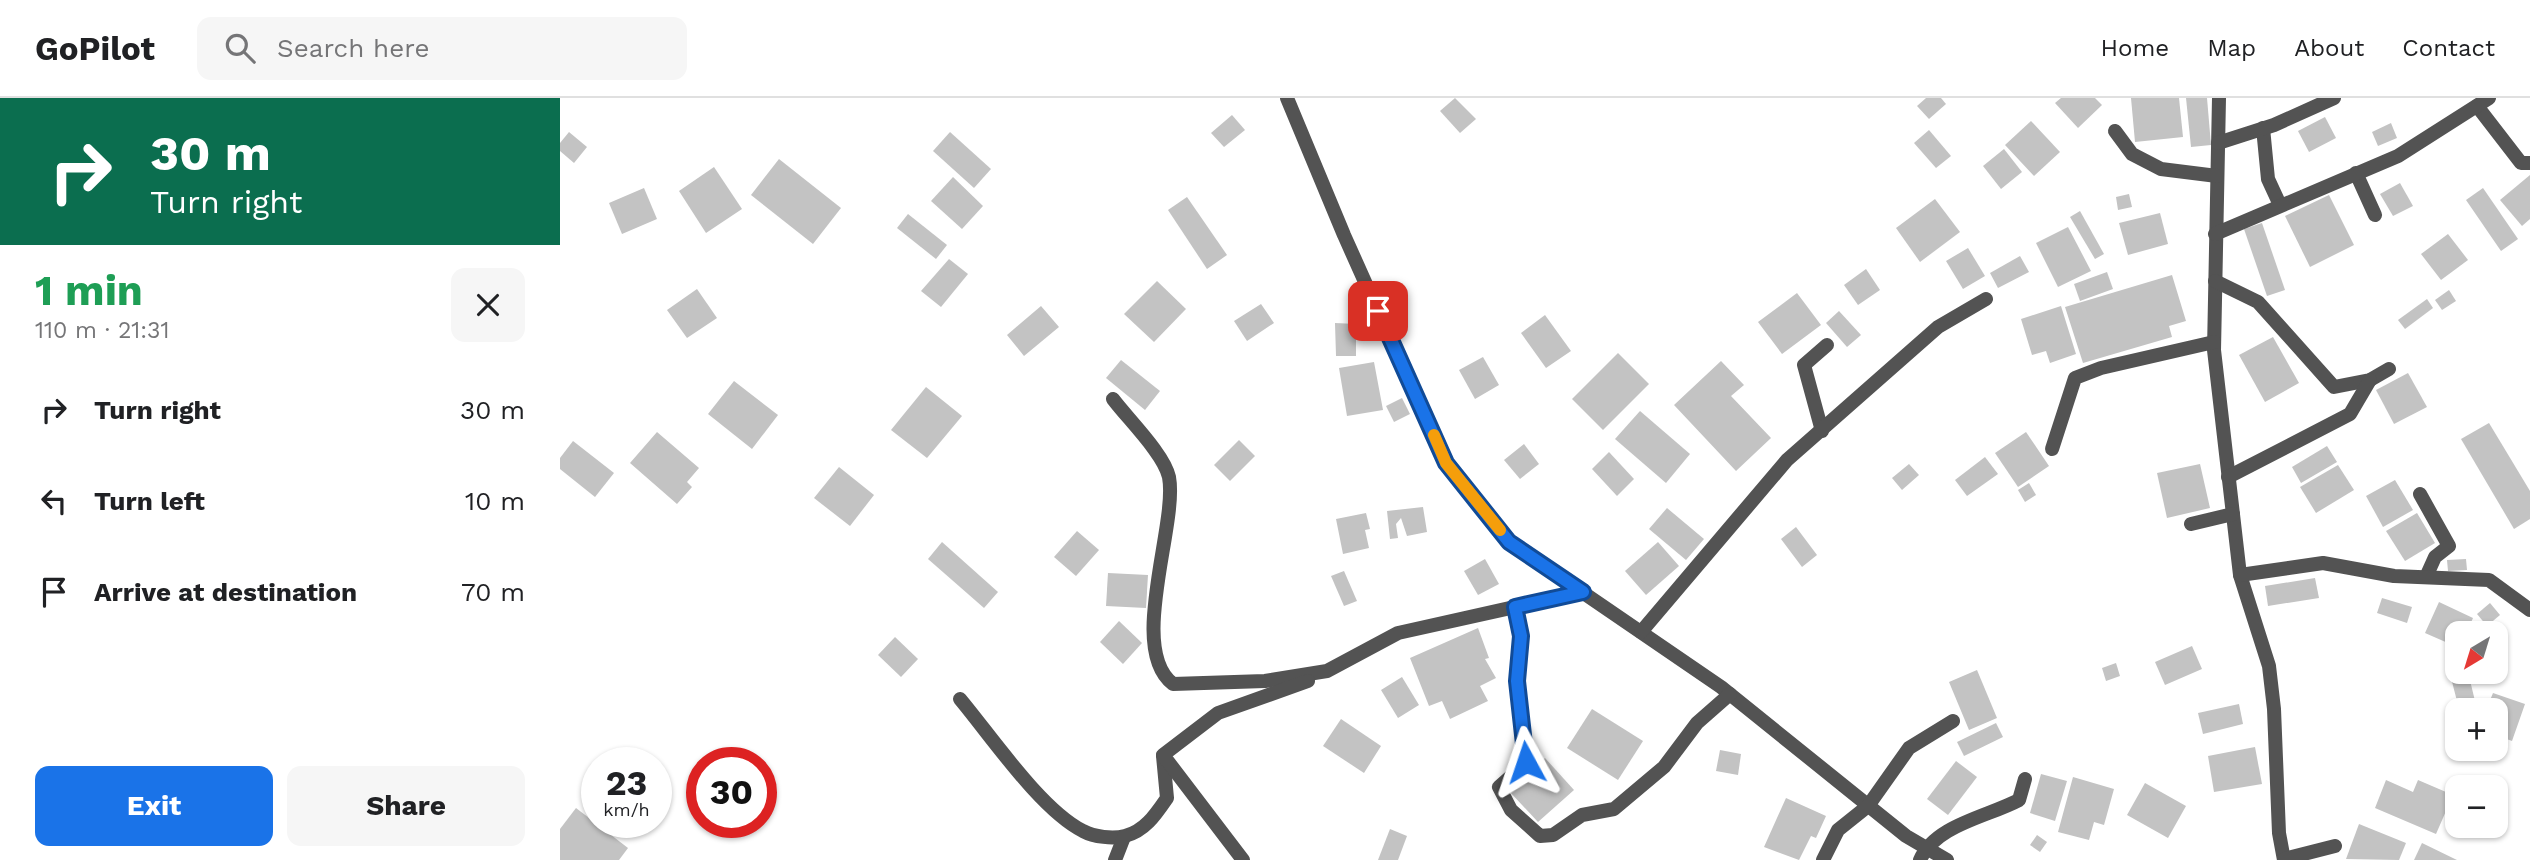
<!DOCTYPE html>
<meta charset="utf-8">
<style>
:root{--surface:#fff;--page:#f6f6f6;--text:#202124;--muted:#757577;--line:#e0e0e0;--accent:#1a73e8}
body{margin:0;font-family:"Work Sans",sans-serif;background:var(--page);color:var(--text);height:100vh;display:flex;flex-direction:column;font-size:26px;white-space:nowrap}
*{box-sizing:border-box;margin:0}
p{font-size:23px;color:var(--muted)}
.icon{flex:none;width:38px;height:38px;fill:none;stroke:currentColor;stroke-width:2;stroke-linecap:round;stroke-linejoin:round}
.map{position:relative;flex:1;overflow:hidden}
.details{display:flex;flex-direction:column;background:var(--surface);width:560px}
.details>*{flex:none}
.hud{background:#0b6e4f;color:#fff;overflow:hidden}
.needle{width:46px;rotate:218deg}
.buttons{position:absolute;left:1885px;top:523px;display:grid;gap:14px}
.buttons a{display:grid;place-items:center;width:63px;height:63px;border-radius:14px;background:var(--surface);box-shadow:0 2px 5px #0004;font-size:35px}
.speed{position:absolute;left:21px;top:649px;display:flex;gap:14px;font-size:35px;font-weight:700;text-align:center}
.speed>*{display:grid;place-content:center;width:91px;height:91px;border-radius:50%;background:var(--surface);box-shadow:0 2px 5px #0004;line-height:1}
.speed small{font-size:18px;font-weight:400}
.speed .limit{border:10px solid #d22;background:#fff;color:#111}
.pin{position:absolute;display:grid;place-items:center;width:60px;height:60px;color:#fff;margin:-30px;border-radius:14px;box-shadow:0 4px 10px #0006}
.me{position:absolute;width:77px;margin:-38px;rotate:355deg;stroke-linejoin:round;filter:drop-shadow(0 0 5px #0008)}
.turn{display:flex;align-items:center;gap:24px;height:147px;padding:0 35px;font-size:32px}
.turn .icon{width:91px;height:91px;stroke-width:2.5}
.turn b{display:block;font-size:49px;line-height:60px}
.round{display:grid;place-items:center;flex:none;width:74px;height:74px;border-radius:14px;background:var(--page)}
.overview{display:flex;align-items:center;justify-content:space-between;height:119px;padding:0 35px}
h1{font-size:42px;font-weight:700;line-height:52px;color:#1e9e55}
.action{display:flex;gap:14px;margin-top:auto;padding:14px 35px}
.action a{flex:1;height:80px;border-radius:14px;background:var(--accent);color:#fff;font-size:28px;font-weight:700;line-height:80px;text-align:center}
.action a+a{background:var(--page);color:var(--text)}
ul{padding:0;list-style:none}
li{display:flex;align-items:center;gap:21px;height:91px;padding:0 35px}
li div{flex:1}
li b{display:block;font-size:26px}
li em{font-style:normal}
header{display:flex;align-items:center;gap:42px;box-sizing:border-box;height:98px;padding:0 35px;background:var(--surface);border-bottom:2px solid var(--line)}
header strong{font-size:33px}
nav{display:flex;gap:38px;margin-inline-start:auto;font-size:24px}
.search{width:490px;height:63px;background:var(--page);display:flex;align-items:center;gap:18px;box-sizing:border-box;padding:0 24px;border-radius:14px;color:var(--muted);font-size:26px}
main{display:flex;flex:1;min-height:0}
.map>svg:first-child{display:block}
.building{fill:#c3c3c3}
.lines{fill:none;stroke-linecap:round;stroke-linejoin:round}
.street{stroke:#535353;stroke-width:14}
.route-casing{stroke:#114b97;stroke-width:18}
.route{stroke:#1a73e8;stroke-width:12}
.slow{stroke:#f59e0b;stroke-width:12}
</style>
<header>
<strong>GoPilot</strong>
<div class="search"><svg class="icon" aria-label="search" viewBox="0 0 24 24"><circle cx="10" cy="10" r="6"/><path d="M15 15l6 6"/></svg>Search here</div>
<nav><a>Home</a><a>Map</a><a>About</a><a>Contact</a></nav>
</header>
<main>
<section class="details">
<div class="hud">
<div class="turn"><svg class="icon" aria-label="right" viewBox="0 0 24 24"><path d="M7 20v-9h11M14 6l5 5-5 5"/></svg><div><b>30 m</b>Turn right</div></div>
</div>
<div class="overview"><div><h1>1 min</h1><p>110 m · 21:31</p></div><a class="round"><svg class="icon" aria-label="close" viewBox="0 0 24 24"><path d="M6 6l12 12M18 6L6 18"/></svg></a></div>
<ul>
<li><svg class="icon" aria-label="right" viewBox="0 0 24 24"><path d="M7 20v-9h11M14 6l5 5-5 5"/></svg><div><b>Turn right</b></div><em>30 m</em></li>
<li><svg class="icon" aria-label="left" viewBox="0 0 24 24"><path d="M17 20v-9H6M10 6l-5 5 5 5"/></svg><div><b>Turn left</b></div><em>10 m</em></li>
<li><svg class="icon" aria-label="arrive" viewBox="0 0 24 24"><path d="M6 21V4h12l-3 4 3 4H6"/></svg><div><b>Arrive at destination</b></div><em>70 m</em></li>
</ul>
<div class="action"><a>Exit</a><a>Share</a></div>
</section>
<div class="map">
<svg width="1970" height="762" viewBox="0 0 1970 762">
<rect width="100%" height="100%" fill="#fff"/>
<g class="building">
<polygon points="895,0 916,21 900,35 880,13"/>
<polygon points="1366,0 1381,0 1386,6 1369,21 1357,8"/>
<polygon points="1501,0 1535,0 1542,7 1518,30 1495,5"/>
<polygon points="1571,0 1619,0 1623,39 1575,44"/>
<polygon points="1626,0 1647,0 1651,47 1631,49"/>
<polygon points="672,17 685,32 664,49 651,35"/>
<polygon points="1765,19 1776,40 1749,54 1738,33"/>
<polygon points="1471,23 1500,54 1474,78 1445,47"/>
<polygon points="1831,25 1837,40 1818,48 1812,34"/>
<polygon points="1369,32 1391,58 1376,70 1354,45"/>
<polygon points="9,34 27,49 14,65 0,53 0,45"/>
<polygon points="390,34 431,71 414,90 373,53"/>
<polygon points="1444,51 1462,74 1441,91 1423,68"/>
<polygon points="219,61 281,110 253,146 191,97"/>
<polygon points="154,69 182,111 146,135 119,93"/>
<polygon points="1970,77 1970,121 1962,128 1940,102"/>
<polygon points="393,79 423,108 402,131 371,103"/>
<polygon points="1840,85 1853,108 1833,118 1820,96"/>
<polygon points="84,90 97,121 62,136 49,105"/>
<polygon points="1923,90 1958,141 1941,153 1906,102"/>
<polygon points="1569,96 1572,109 1558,112 1556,99"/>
<polygon points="1769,97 1794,147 1750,169 1725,118"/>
<polygon points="627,99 667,157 647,171 608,112"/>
<polygon points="1375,101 1400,134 1360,164 1336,130"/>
<polygon points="1520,113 1544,156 1535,161 1510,119"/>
<polygon points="1600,115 1608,146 1568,157 1559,125"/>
<polygon points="348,116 387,147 376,161 337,130"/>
<polygon points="1702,125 1725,192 1707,198 1684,131"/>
<polygon points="1508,129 1531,173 1498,189 1476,145"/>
<polygon points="1888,136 1908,162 1881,182 1861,156"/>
<polygon points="1408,150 1425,178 1403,191 1386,163"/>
<polygon points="1460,158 1469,174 1438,190 1430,175"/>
<polygon points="389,161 408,176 381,209 361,193"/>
<polygon points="1306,171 1320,192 1298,207 1284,187"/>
<polygon points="1547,174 1553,191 1520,203 1514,186"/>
<polygon points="1612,177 1626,223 1609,228 1612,239 1523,265 1505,209"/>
<polygon points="597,183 626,211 594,244 564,216"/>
<polygon points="137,191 157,220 127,240 107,212"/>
<polygon points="1889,192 1896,203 1882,212 1875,202"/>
<polygon points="1237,195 1261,227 1222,256 1198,224"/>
<polygon points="1867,201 1873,210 1845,231 1838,222"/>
<polygon points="701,206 714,225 687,243 674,223"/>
<polygon points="481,208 499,229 464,258 447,237"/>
<polygon points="1501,208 1516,256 1490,265 1486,253 1472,257 1461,221"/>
<polygon points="1279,213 1301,237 1287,249 1266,225"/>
<polygon points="985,217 1011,253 986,270 961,235"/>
<polygon points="775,225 796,226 796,258 776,258"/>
<polygon points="1713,239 1739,285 1705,304 1679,257"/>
<polygon points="1058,255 1089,286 1043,332 1012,301"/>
<polygon points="923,259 939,287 915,301 899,272"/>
<polygon points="561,262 600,293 585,312 546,280"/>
<polygon points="1161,263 1184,287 1171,298 1211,340 1176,373 1114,307"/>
<polygon points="814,264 823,312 787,318 779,270"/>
<polygon points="1848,275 1867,309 1834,326 1816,292"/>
<polygon points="174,283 218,317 192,351 148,316"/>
<polygon points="366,289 402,318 367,360 331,332"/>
<polygon points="842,300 850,316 834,324 826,308"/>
<polygon points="1080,313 1130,356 1106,385 1055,341"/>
<polygon points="1929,325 1970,393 1970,421 1954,431 1901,341"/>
<polygon points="97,334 139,370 127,384 132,389 117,406 70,365"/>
<polygon points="1466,334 1489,368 1458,389 1435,355"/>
<polygon points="679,342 695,358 670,383 654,367"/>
<polygon points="13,343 54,375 35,399 0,371 0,360"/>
<polygon points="964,346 979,366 960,381 944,362"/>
<polygon points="1767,348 1777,364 1741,385 1732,369"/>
<polygon points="1049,354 1074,381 1057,398 1032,371"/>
<polygon points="1425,359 1438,376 1407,398 1395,382"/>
<polygon points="1349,366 1359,377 1342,392 1332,380"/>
<polygon points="1640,366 1650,410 1607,420 1597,375"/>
<polygon points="1778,367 1794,392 1756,415 1740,389"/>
<polygon points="279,369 314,397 290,428 254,400"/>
<polygon points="1835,382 1853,412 1823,429 1806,398"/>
<polygon points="1469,385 1476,397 1465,404 1458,392"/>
<polygon points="863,409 867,434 847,438 841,420 836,426 838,440 830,441 827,413"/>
<polygon points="1107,410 1144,441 1126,462 1089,431"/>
<polygon points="806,415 810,431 805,432 809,450 783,456 776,421"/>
<polygon points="1857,415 1875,445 1845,463 1826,433"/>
<polygon points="1236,429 1257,457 1242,469 1221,441"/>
<polygon points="517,433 539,452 516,478 494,459"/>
<polygon points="382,444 438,494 424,510 368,461"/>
<polygon points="1098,444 1119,468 1086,497 1065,473"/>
<polygon points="925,461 939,486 918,497 904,473"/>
<polygon points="1906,461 1907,472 1888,473 1887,462"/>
<polygon points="784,473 797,503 784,508 771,478"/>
<polygon points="548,475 588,477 586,510 546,508"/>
<polygon points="1755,480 1759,500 1708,508 1705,488"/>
<polygon points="1822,500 1852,509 1847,525 1817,515"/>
<polygon points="1879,504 1913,520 1906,536 1897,536 1897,549 1865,535"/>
<polygon points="1930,505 1940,517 1927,528 1917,516"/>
<polygon points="559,523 582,545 563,566 540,544"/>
<polygon points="918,530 929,560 925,561 936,580 920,588 928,603 890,621 882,603 869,608 850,560"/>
<polygon points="335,539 358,561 341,579 318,557"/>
<polygon points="1632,548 1642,571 1605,587 1595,564"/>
<polygon points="1556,565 1560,578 1546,583 1542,570"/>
<polygon points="1897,570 1897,574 1908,574 1915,603 1898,607 1889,572"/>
<polygon points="1417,572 1437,620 1409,632 1389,584"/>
<polygon points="842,579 859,607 838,620 821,592"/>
<polygon points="1933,595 1965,606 1952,643 1936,637 1936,612 1926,612"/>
<polygon points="1679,606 1683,626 1643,636 1638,615"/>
<polygon points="1032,611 1083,643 1058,682 1007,650"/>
<polygon points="781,621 821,648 804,675 763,648"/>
<polygon points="1436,625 1443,639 1404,658 1397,644"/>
<polygon points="1695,649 1702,686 1654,694 1648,658"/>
<polygon points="1160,652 1181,656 1178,677 1156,673"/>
<polygon points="985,660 1014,692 978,724 949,693"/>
<polygon points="1396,663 1417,679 1388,717 1367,701"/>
<polygon points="1481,676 1507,683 1495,723 1470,715"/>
<polygon points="1513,679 1554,691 1544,727 1534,724 1529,742 1498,734"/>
<polygon points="1826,682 1853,694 1858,682 1893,697 1876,736 1815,710"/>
<polygon points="1585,685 1626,708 1608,740 1567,717"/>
<polygon points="1226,700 1266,718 1256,740 1251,738 1239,762 1204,749"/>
<polygon points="16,710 68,750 59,762 0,762 0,731"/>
<polygon points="1799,726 1846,745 1839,762 1786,761"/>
<polygon points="830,731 847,738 838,762 818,762"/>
<polygon points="1477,737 1487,744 1480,754 1470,747"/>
<polygon points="1862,745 1897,762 1854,762"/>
</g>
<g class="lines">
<g class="street">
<polyline points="727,0 784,137 886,365 949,444 1161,589 1346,738 1387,762"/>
<polyline points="1659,0 1654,252 1680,477 1709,568 1714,611 1719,735 1724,762"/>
<polyline points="1917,8 1961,65 1970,65"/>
<polyline points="1703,30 1708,81 1720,107"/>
<polyline points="1555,33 1572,56 1601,71 1657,78"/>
<polyline points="1658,45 1714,27 1774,0"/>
<polyline points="1796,75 1815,117"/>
<polyline points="1655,136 1838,58 1929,0"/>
<polyline points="1655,183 1698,204 1774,289 1810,282 1829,271"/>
<path d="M553,301C568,321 604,356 609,379C618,427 567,551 613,586L705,583L767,573L838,535L1022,494"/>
<polyline points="1262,333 1244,267 1267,247"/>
<polyline points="1492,351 1515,280 1541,270 1654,244"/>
<polyline points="1668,379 1790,316 1810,282"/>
<polyline points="1860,396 1889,448 1875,459 1866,479"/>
<polyline points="1631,426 1673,416"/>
<polyline points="1680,477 1763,465 1834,478 1929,482 1970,512"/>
<polyline points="955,509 961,538 957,583 966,665 939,689 951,712 980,738 993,737 1022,717 1054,711 1104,669 1137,625 1170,596"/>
<polyline points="1081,534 1227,362 1378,229 1426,201"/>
<path d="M400,601C431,638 481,712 523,733C534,739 553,741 565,738C585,733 596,716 607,700L603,658"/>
<polyline points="1724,761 1775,748"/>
<polyline points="555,762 564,739"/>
<polyline points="683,762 603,657 658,615 748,583"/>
<polyline points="1263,762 1278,732 1308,708 1349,650 1393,623"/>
<path d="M1360,762C1375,727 1427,719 1459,702L1465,681"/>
</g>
</g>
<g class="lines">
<defs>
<polyline id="route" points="818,213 886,365 949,444 1023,494 955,509 961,538 957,583 966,664"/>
</defs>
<use href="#route" class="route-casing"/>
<use href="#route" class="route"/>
<polyline class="slow" points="874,337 886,365 940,432"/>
</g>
</svg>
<div class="buttons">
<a><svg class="needle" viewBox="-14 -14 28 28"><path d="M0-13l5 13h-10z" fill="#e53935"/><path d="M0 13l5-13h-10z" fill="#757577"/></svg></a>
<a>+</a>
<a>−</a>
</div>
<div class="speed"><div>23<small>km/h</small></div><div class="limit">30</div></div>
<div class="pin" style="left:818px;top:213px;background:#d93025"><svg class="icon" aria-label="arrive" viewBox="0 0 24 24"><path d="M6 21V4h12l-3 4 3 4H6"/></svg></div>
<svg class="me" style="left:966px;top:664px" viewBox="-20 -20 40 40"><path d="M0-17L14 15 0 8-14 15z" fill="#1a73e8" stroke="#fff" stroke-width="4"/></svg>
</div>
</main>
